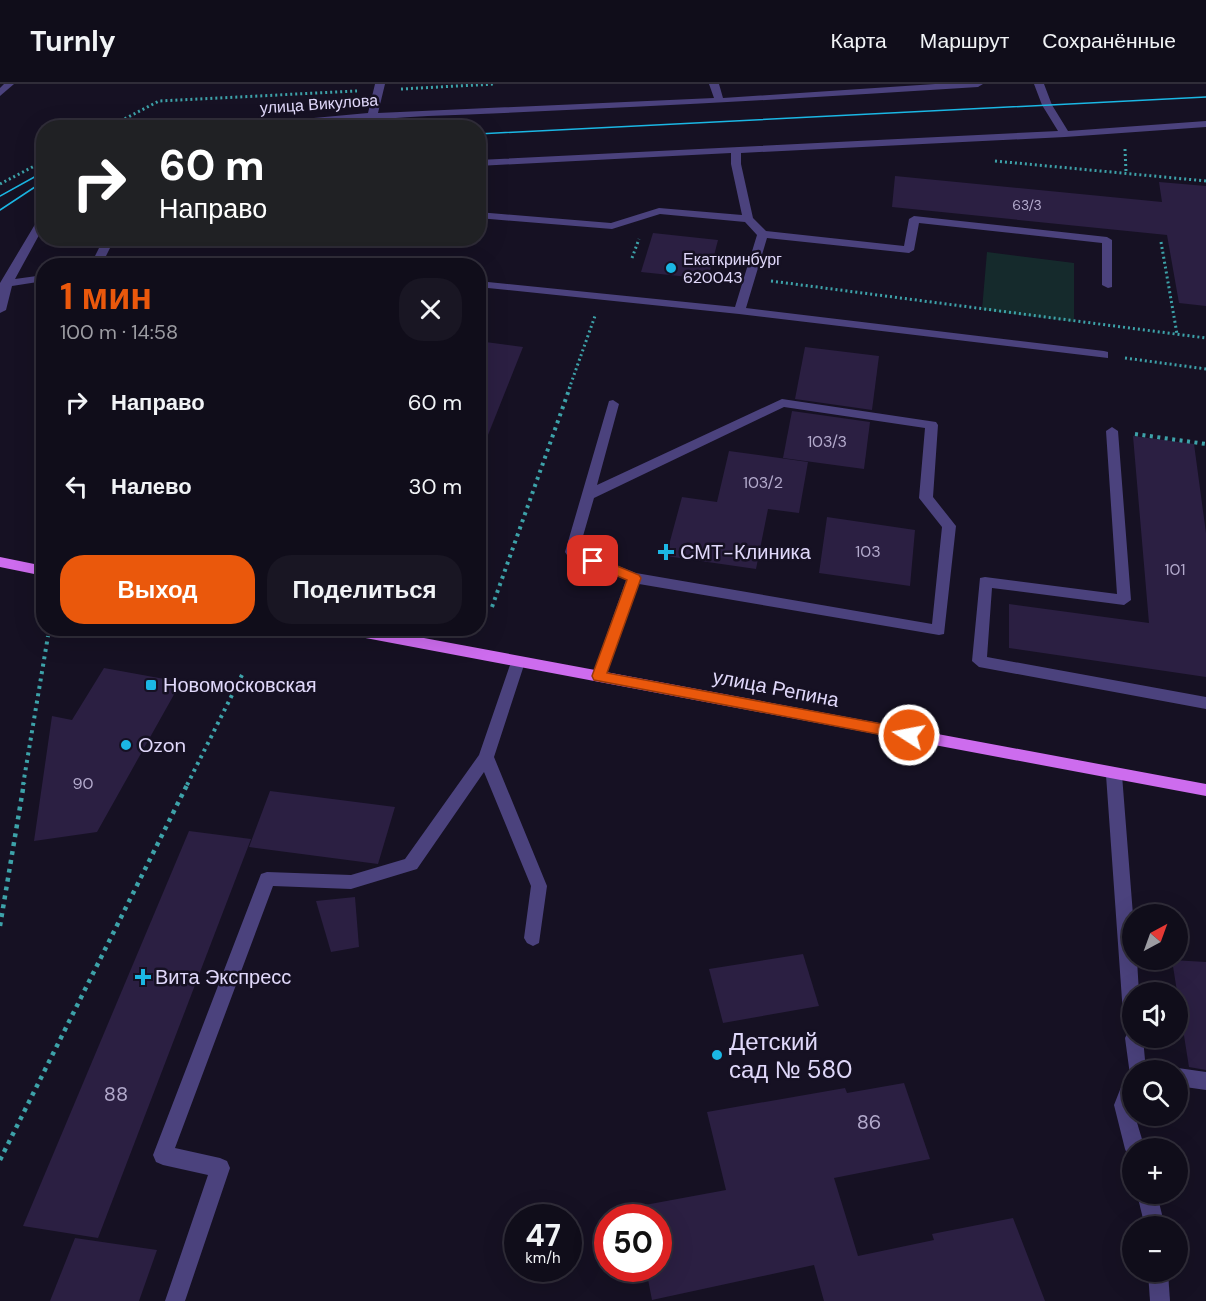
<!DOCTYPE html>
<html lang="ru">
<meta charset="utf-8">
<style>
:root{--surface:#100d1a;--page:#191623;--text:#f1f3f6;--muted:#9c9ca2;--line:#302d39;--accent:#ea580c}
body{margin:0;font-family:"DM Sans",sans-serif;background:var(--page);color:var(--text);height:100vh;display:flex;flex-direction:column;font-size:22px;white-space:nowrap}
*{box-sizing:border-box;margin:0}
p{font-size:20px;color:var(--muted)}
.icon{flex:none;width:33px;height:33px;fill:none;stroke:currentColor;stroke-width:2;stroke-linecap:round;stroke-linejoin:round}
.map{position:relative;flex:1;overflow:hidden}
.drawer{position:absolute;left:36px;top:174px;width:450px;height:378px;display:flex;flex-direction:column;background:var(--surface);border-radius:24px;box-shadow:0 6px 24px #0002,0 0 0 2px var(--line)}
.drawer>*{flex:none}
.hud{position:absolute;left:36px;top:36px;width:450px;height:126px;border-radius:24px;box-shadow:0 6px 24px #0002,0 0 0 2px var(--line);background:#202124;color:#fff;overflow:hidden}
.needle{width:39px;rotate:41deg}
.fabs{position:absolute;left:1122px;top:820px;display:grid;gap:12px}
.fabs a{display:grid;place-items:center;width:66px;height:66px;border-radius:50%;background:var(--surface);box-shadow:0 6px 24px #0002,0 0 0 2px var(--line);font-size:30px}
.speed{position:absolute;left:504px;top:1120px;display:flex;gap:12px;font-size:30px;font-weight:700;text-align:center}
.speed>*{display:grid;place-content:center;width:78px;height:78px;border-radius:50%;background:var(--surface);box-shadow:0 6px 24px #0002,0 0 0 2px var(--line);line-height:1}
.speed small{font-size:15px;font-weight:400}
.speed .limit{border:9px solid #d22;background:#fff;color:#111}
.pin{position:absolute;display:grid;place-items:center;width:51px;height:51px;color:#fff;margin:-26px;border-radius:12px;box-shadow:0 3px 9px #0006}
.me{position:absolute;width:66px;margin:-33px;rotate:281deg;stroke-linejoin:round;filter:drop-shadow(0 0 4px #0008)}
.turn{display:flex;align-items:center;gap:21px;height:126px;padding:0 24px;font-size:27px}
.turn .icon{width:78px;height:78px;stroke-width:2.5}
.turn b{display:block;font-size:42px;line-height:51px}
.round{display:grid;place-items:center;flex:none;width:63px;height:63px;border-radius:24px;background:var(--page)}
.summary{display:flex;align-items:center;justify-content:space-between;height:102px;padding:0 24px}
h1{font-size:36px;font-weight:700;line-height:45px;color:var(--accent)}
.action{display:flex;gap:12px;margin-top:auto;padding:12px 24px}
.action a{flex:1;height:69px;border-radius:24px;background:var(--accent);color:#fff;font-size:24px;font-weight:700;line-height:69px;text-align:center}
.action a+a{background:var(--page);color:var(--text)}
ul{padding:0;list-style:none}
li{display:flex;align-items:center;gap:18px;height:84px;padding:0 24px}
li div{flex:1}
li b{display:block;font-size:22px}
li em{font-style:normal}
header{display:flex;align-items:center;gap:36px;box-sizing:border-box;height:84px;padding:0 30px;background:var(--surface);border-bottom:2px solid var(--line)}
header strong{font-size:28px}
nav{display:flex;gap:33px;margin-inline-start:auto;font-size:21px}
.map>svg:first-child{display:block}
.green{fill:#152a2c}
.building{fill:#2b1f42}
.lines{fill:none;stroke-linecap:round;stroke-linejoin:round}
.path-far2{stroke:#3da2a9;stroke-width:3;stroke-dasharray:2 3;stroke-linecap:butt}
.path-far1{stroke:#3da2a9;stroke-width:4;stroke-dasharray:3 4.5;stroke-linecap:butt}
.path{stroke:#3da2a9;stroke-width:4.5;stroke-dasharray:4 5;stroke-linecap:butt}
.minor{fill:#4b427d;fill-rule:evenodd}
.major{fill:#cd6cee;fill-rule:evenodd}
.tram{stroke:#1bb7e4;stroke-width:1.5}
.route{fill:#ea580c;stroke:#983908;stroke-width:1.5}
.poi-dot{fill:#1bb7e4;stroke:#161123;stroke-width:2}
.labels{text-anchor:middle;dominant-baseline:central;stroke-width:5;stroke-linejoin:round;paint-order:stroke}
.far-number-label{font-size:14px;fill:#b3aacc}
.far-street-label{font-size:16px;fill:#e0d8fa;stroke:#161123}
.far-poi-label{font-size:16px;fill:#e0d8fa;stroke:#161123;text-anchor:start}
.number-label{font-size:16px;fill:#b3aacc}
.poi-label{font-size:20px;fill:#e0d8fa;stroke:#161123;text-anchor:start}
.street-label{font-size:20px;fill:#e0d8fa;stroke:#161123}
.near-number-label{font-size:20px;fill:#b3aacc}
.near-poi-label{font-size:24px;fill:#e0d8fa;stroke:#161123;text-anchor:start}
</style>
<header>
<strong>Turnly</strong>
<nav><a>Карта</a><a>Маршрут</a><a>Сохранённые</a></nav>
</header>
<div class="map">
<svg width="1206" height="1217" viewBox="0 0 1206 1217">
<rect width="100%" height="100%" fill="#161123"/>
<polygon class="green" points="987,168 1074,179 1074,238 982,226"/>
<g class="building">
<polygon points="895,92 1162,118 1159,98 1206,102 1206,222 1179,219 1167,151 892,123"/>
<polygon points="653,149 718,156 708,195 641,188"/>
<polygon points="478,257 523,263 480,371 478,371"/>
<polygon points="805,263 879,272 872,326 795,315"/>
<polygon points="792,327 870,338 864,385 783,374"/>
<polygon points="1133,352 1194,360 1206,449 1206,593 1009,564 1009,520 1149,539"/>
<polygon points="729,367 808,378 799,429 768,425 756,485 666,472 682,413 717,418"/>
<polygon points="827,433 915,446 910,502 819,489"/>
<polygon points="104,584 181,598 97,748 34,757 52,632 72,636"/>
<polygon points="270,707 395,723 378,780 249,763"/>
<polygon points="189,747 251,755 98,1154 23,1142"/>
<polygon points="355,813 359,863 331,868 316,817"/>
<polygon points="803,870 819,922 723,939 709,885"/>
<polygon points="1172,876 1206,878 1206,986 1189,983"/>
<polygon points="904,999 930,1075 834,1094 858,1172 934,1156 932,1150 1013,1134 1045,1217 824,1217 814,1181 652,1216 646,1185 658,1185 658,1134 636,1134 634,1123 726,1106 707,1028 845,1004 847,1009"/>
<polygon points="75,1154 157,1166 139,1217 50,1217"/>
</g>
<g class="lines">
<g class="path-far2">
<polyline points="401,5 495,0"/>
<polyline points="107,44 159,17 357,7"/>
<polyline points="1125,65 1126,88"/>
<polyline points="995,77 1206,97"/>
<polyline points="0,100 44,77"/>
<polyline points="1161,158 1177,250"/>
<polyline points="632,174 639,155"/>
<polyline points="771,197 1206,254"/>
<polyline points="1125,274 1206,285"/>
<polyline points="569,305 595,232"/>
</g>
<g class="path-far1">
<polyline points="1135,350 1206,360"/>
<polyline points="492,523 570,303"/>
<polyline points="23,701 48,552"/>
<polyline points="187,701 243,589"/>
</g>
<g class="path">
<polyline points="0,842 24,699"/>
<polyline points="0,1076 188,699"/>
</g>
<g class="minor">
<polygon points="4,0 14,0 0,12 0,4"/>
<path d="M375,0H385L378,29L714,14L709,0H719L723,14L935,0H983L978,3C795,15 611,25 428,32C363,35 298,44 232,44L237,41L368,29Z"/>
<polygon points="1034,0 1044,0 1052,21 1068,47 1206,37 1206,43 1065,53 741,69 741,80 753,134 766,147 904,162 909,135 914,132 1107,153 1112,156 1112,203 1108,204 1102,201 1102,159 919,139 914,166 909,169 767,154 746,224 1104,267 1108,268 1108,274 739,230 478,203 478,197 735,223 757,151 745,138 660,130 612,145 478,134 478,128 611,139 659,124 742,131 731,80 731,69 478,82 478,76 1058,47 1042,21"/>
<polygon points="44,131 44,142 15,195 44,191 44,197 12,202 6,226 0,229 0,199 40,132"/>
<polygon points="104,154 115,154 101,182 90,182"/>
<path d="M782,315L936,338L938,341L933,413L956,442L944,550L939,551L639,500L606,592L599,598L594,596L592,592L626,496L567,471L565,468L609,317L613,316L619,320L597,401ZM784,323L925,344L919,414L942,443L932,540L636,489L579,466L594,414Z"/>
<polygon points="1112,343 1118,347 1131,516 1124,521 992,504 987,573 1206,613 1206,625 979,583 972,577 980,494 985,493 1117,510 1106,347"/>
<polygon points="518,572 525,578 494,673 547,802 539,859 533,862 527,859 524,854 531,802 484,688 417,785 351,805 273,802 175,1064 220,1074 227,1077 230,1084 185,1217 165,1217 208,1091 163,1081 156,1078 153,1071 261,790 267,788 351,791 405,775 479,671 511,578"/>
<polygon points="1114,685 1120,687 1122,691 1133,831 1132,876 1137,876 1139,909 1132,909 1132,938 1126,936 1123,930 1106,691 1108,687"/>
<polygon points="1132,946 1132,954 1143,954 1146,987 1132,987 1132,1032 1135,1032 1145,1065 1132,1065 1132,1073 1128,1072 1125,1065 1114,1021 1125,993 1130,991 1125,954 1128,948"/>
<polygon points="1178,984 1206,988 1206,1006 1178,1002 1178,987 1171,987"/>
<polygon points="1137,1110 1157,1110 1165,1143 1145,1143"/>
<polygon points="1148,1188 1168,1188 1170,1217 1150,1217"/>
</g>
<g class="major">
<polygon points="0,473 44,482 44,492 0,483"/>
<polygon points="332,544 370,544 1206,700 1206,712 339,549"/>
</g>
<g class="tram">
<polyline points="478,50 1206,13"/>
<polyline points="0,112 38,91"/>
<polyline points="0,126 44,97"/>
</g>
</g>
<polygon class="route" points="593,472 639,491 641,494 607,589 909,645 914,647 914,655 909,656 594,596 592,592 627,496 589,480 587,477"/>
<g class="poi-dot">
<circle cx="671" cy="184" r="6"/>
<path d="M663 459h6v6h6v6h-6v6h-6v-6h-6v-6h6z"/>
<rect x="145" y="595" width="12" height="12" rx="3"/>
<circle cx="126" cy="661" r="6"/>
<path d="M140 884h6v6h6v6h-6v6h-6v-6h-6v-6h6z"/>
<circle cx="717" cy="971" r="6"/>
</g>
<g class="labels">
<g class="far-number-label">
<text x="1027" y="121">63/3</text>
</g>
<g class="far-street-label">
<text transform="translate(319 20) rotate(-4)">улица Викулова</text>
</g>
<g class="far-poi-label">
<text x="683" y="175">Екаткринбург<tspan x="683" dy="18">620043</tspan></text>
</g>
<g class="number-label">
<text x="827" y="357">103/3</text>
<text x="763" y="398">103/2</text>
<text x="868" y="467">103</text>
<text x="1175" y="485">101</text>
<text x="83" y="699">90</text>
</g>
<g class="poi-label">
<text x="680" y="468">СМТ-Клиника</text>
<text x="163" y="601">Новомосковская</text>
<text x="138" y="661">Ozon</text>
<text x="155" y="893">Вита Экспресс</text>
</g>
<g class="street-label">
<text transform="translate(776 604) rotate(11)">улица Репина</text>
</g>
<g class="near-number-label">
<text x="116" y="1010">88</text>
<text x="869" y="1038">86</text>
</g>
<g class="near-poi-label">
<text x="729" y="957">Детский<tspan x="729" dy="28">сад № 580</tspan></text>
</g>
</g>
</svg>
<div class="fabs">
<a><svg class="needle" viewBox="-14 -14 28 28"><path d="M0-13l5 13h-10z" fill="#e53935"/><path d="M0 13l5-13h-10z" fill="#9c9ca2"/></svg></a>
<a><svg class="icon" aria-label="sound" viewBox="0 0 24 24"><path d="M4 9h4l5-4v14l-5-4H4zM17 9q2 3 0 6"/></svg></a>
<a><svg class="icon" aria-label="search" viewBox="0 0 24 24"><circle cx="10" cy="10" r="6"/><path d="M15 15l6 6"/></svg></a>
<a>+</a>
<a>−</a>
</div>
<div class="speed"><div>47<small>km/h</small></div><div class="limit">50</div></div>
<div class="pin" style="left:593px;top:477px;background:#d93025"><svg class="icon" aria-label="arrive" viewBox="0 0 24 24"><path d="M6 21V4h12l-3 4 3 4H6"/></svg></div>
<svg class="me" style="left:909px;top:651px" viewBox="-20 -20 40 40"><circle r="17" fill="#ea580c" stroke="#fff" stroke-width="3"/><path d="M0-11L8 9 0 5-8 9z" fill="#fff"/></svg>
<div class="hud">
<div class="turn"><svg class="icon" aria-label="right" viewBox="0 0 24 24"><path d="M7 20v-9h11M14 6l5 5-5 5"/></svg><div><b>60 m</b>Направо</div></div>
</div>
<section class="drawer">
<div class="summary"><div><h1>1 мин</h1><p>100 m · 14:58</p></div><a class="round"><svg class="icon" aria-label="close" viewBox="0 0 24 24"><path d="M6 6l12 12M18 6L6 18"/></svg></a></div>
<ul>
<li><svg class="icon" aria-label="right" viewBox="0 0 24 24"><path d="M7 20v-9h11M14 6l5 5-5 5"/></svg><div><b>Направо</b></div><em>60 m</em></li>
<li><svg class="icon" aria-label="left" viewBox="0 0 24 24"><path d="M17 20v-9H6M10 6l-5 5 5 5"/></svg><div><b>Налево</b></div><em>30 m</em></li>
</ul>
<div class="action"><a>Выход</a><a>Поделиться</a></div>
</section>
</div>
